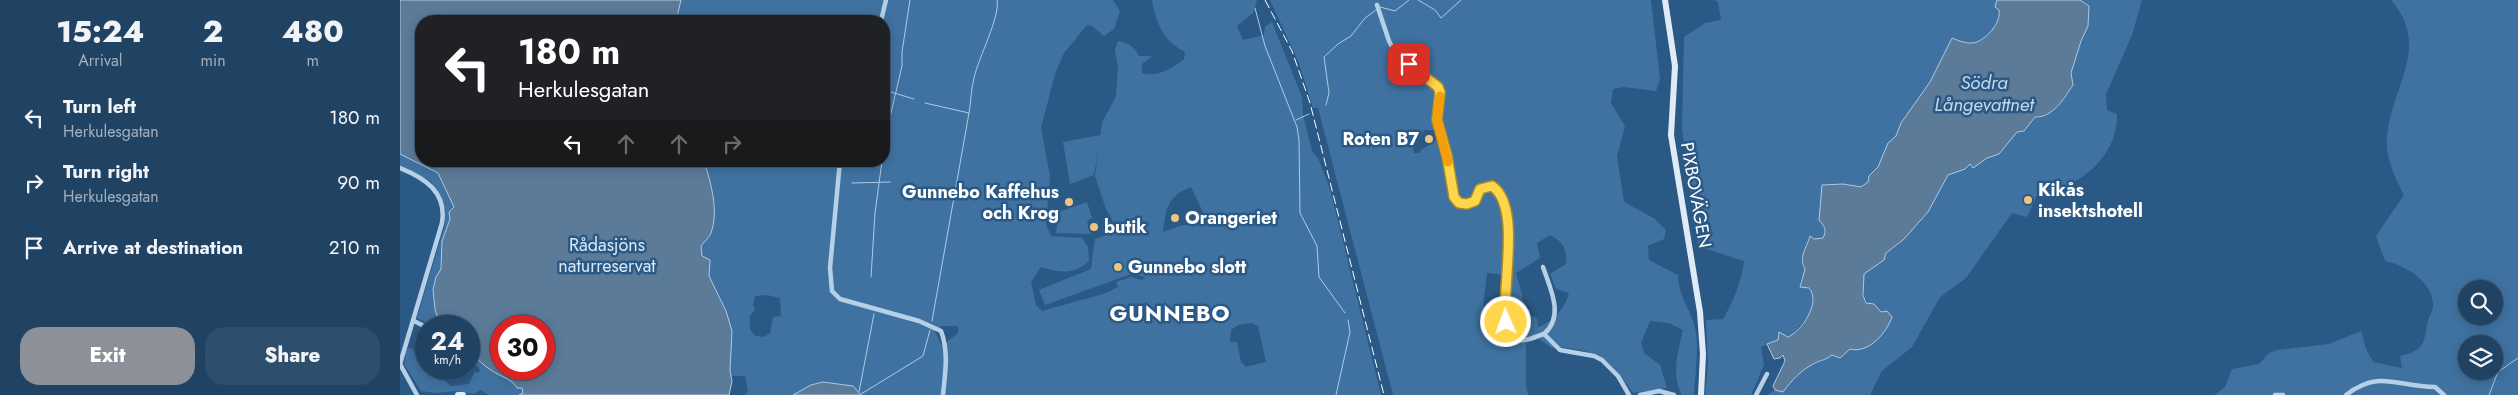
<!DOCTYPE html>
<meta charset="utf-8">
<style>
:root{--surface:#204364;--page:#2d4e6d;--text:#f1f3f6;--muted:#a2b0bf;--line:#3d5c78;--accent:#8c9099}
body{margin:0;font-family:Jost,sans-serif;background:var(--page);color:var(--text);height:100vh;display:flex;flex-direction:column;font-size:19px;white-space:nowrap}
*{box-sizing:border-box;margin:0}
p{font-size:16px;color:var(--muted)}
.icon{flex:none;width:28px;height:28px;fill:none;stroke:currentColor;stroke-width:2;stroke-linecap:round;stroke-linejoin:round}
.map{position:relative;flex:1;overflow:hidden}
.details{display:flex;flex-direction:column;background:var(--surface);width:400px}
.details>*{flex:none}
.guide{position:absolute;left:15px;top:15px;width:475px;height:152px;border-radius:20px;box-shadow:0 2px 12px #0003,0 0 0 1px var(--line);background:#202124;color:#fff;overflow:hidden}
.controls{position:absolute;left:2058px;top:280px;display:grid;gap:10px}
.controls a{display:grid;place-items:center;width:45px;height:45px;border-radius:50%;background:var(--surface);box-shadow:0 2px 12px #0003,0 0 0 1px var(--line);font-size:25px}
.speed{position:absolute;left:15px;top:315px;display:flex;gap:10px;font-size:25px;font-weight:700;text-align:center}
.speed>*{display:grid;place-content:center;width:65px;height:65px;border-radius:50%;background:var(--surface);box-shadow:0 2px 12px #0003,0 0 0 1px var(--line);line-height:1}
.speed small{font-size:12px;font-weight:400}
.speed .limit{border:8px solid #d22;background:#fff;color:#111}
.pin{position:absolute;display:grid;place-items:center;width:42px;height:42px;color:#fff;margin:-21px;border-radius:10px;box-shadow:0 2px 8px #0006}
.me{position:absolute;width:55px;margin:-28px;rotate:358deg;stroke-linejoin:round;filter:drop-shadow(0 0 4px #0008)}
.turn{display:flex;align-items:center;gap:18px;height:105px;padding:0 20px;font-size:22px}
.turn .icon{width:65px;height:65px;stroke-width:2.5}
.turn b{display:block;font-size:35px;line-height:42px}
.lanes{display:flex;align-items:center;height:48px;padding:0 20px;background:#0003;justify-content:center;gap:25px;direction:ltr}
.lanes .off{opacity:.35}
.eta{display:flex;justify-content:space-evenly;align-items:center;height:85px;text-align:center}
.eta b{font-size:30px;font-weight:800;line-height:35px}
.action{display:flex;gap:10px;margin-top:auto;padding:10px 20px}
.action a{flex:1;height:58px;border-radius:20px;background:var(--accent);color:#fff;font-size:20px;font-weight:800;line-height:58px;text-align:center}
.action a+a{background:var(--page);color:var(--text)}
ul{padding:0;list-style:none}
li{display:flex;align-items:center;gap:15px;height:65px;padding:0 20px}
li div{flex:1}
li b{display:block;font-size:19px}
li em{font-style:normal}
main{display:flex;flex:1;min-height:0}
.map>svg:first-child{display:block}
.green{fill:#4072a1;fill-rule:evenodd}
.water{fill:#5c7b99;stroke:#abcbe7;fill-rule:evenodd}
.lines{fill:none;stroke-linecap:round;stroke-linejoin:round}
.stream{stroke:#abcbe7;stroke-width:1}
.street{stroke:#b6d0e7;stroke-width:4.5}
.secondary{stroke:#dfebf7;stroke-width:6}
.rail{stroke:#fff;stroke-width:1;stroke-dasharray:9 4;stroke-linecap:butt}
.route-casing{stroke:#a68a30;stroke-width:12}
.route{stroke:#ffd54a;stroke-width:9}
.slow{stroke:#f59e0b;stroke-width:9}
.poi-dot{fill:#edc57e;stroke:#2b5985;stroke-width:2}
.labels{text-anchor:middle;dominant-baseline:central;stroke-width:5;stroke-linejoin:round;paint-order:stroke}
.poi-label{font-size:18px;font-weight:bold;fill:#fff;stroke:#2b5985;text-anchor:start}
.street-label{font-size:18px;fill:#fff;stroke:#2b5985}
.park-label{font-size:18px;fill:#d9e8f6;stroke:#2b5985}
.water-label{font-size:19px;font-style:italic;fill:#c1d9ee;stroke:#2b5985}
.district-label{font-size:22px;font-weight:bold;letter-spacing:1px;fill:#fff;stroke:#2b5985}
</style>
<main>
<section class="details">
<div class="eta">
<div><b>15:24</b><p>Arrival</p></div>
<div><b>2</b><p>min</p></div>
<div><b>480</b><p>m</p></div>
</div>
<ul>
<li><svg class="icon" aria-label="left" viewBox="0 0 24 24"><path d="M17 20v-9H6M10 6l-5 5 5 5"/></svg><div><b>Turn left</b><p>Herkulesgatan</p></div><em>180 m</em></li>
<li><svg class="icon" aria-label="right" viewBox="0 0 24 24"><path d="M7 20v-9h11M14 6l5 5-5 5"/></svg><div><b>Turn right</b><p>Herkulesgatan</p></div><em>90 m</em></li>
<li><svg class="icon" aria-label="arrive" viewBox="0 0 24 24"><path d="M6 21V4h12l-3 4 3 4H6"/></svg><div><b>Arrive at destination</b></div><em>210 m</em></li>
</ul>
<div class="action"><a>Exit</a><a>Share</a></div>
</section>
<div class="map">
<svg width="2118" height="395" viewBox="0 0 2118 395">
<rect width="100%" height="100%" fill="#2b5985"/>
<g class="green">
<path d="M0,0L21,21V161H303L307,171L304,161H484V21H276L281,0H713L720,11L714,29L704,36L692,26L687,25L664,53L655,74L641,128L650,176L646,224L651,236L682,238L688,247L689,261C673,276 659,272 641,267L631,282L636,305L642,311L703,294L718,287L716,282L731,277L741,280L746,278L734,273L645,305L639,290L691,269L695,239L718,230L706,209L695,176L702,123L716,96L718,68L715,50L718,41C728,43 734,46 739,56H752L742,64V73C757,78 773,68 784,59L785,52C764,41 756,24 752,0H857L853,13L837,26L843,40L864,35L865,27L872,22L902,97L903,115L912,151L918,158L930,189L981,395H461L411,385L393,395H345L348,391L345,376H331V374L328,395H89L81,390L73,394L55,391L36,393L21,391L4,364L7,349L11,348L16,354L26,345V369H42L39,375L51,386L69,384L75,371L78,373L80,370L69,355V326H32L17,318L45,224L44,206L38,191L30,181L0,166ZM791,187L803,212L802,217L807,225C796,219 776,228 763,232C766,209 767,196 791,187ZM367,295L380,298L381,316L373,317L370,333L364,337L355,336L350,329V316L355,310L353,305L355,296ZM851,323L858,326L866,362L846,367L841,362L837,342H830L831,330L838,325ZM101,326H144V369H101ZM542,326H558V333L542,346L535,331Z"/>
<path d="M870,0H1251L1260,79L1256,91L1224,87L1213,89L1211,103L1225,126L1217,156L1224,202L1255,219L1266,230L1264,239L1248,246L1249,260L1278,275C1278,294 1288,306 1294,324C1300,342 1295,375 1294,395H1282C1271,375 1278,351 1283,330L1269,323L1250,321L1241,343L1244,353L1260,365L1267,388L1233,393C1217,370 1207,355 1179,350C1169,348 1161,346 1152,348L1139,339L1126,343V386L1128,395H993L918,108H913L899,63ZM1024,130H1035L1040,138L1021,150L1020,153H1014L1013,146ZM1150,235C1164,243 1167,248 1166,264L1150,274L1156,289L1169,293C1165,308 1153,322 1138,327L1137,318L1124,313L1122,294L1116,273L1140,258L1137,243ZM1087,273L1105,275L1102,299H1094L1093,307L1083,306Z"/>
<path d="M1315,0H1597L1595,7L1599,10C1601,23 1589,37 1577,42C1569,45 1560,41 1552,38L1530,82L1501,123L1496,136L1488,143L1478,167L1469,176L1468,182L1461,187L1443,184L1422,185L1426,232L1423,238L1408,241C1403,249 1400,260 1405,269L1400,283L1414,293L1410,313L1391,336L1378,334V340L1361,347L1364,365L1351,395H1305L1308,365L1306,320L1323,319C1334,300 1341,283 1344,261L1298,246L1282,129L1284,37L1305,23L1321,20L1318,2Z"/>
<path d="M1680,0H1742L1732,35L1706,94L1707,110L1717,114C1718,143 1699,168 1674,182C1663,188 1649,191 1637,195L1627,217L1612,213L1566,278L1540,297L1512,347L1482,371L1470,395H1367L1375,390L1383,392C1392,380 1403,367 1417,362C1424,359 1427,359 1432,355L1440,358L1481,312C1461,300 1463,297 1464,274L1484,260L1486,253L1516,226L1528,212L1548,175L1570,164L1573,167L1587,158L1599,154L1617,132L1624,131L1635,117C1653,118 1664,98 1673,85L1671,73L1681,41L1688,26L1689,6Z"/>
<path d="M1991,0H2118V395H1814L1825,387L1832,369L1859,364L1869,353L1877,350L1929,344L1961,331L1966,349L1973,362L2002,368L2000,356C2026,350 2023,343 2028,321C2029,316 2033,311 2033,306C2034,282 2005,265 1985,261L1976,236L2004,195C1995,178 1985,157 1987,137C1991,87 2032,47 1991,0ZM2066,289H2094V316H2066ZM2066,344H2094V371H2066Z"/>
<polygon points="701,135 694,175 670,184 663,142"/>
<polygon points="687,202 692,218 687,221 691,234 656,233 659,212"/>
</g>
<g class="water">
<path d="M0,0H281L276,21H21V161H304C311,183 319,211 311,233C309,238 304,242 301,246L302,256L310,260L309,276L326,311L332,331L330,371L332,381L329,395H119L123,393L122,388H117C111,378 100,377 91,370C82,365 78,358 69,352V326H40L35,309L33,290L36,277L41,269L42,241L50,219L49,212L54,207L38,173L0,154ZM101,326H144V369H101Z"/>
<path d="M1597,0H1680L1689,6L1688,26L1681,41L1671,73L1673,85C1664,98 1653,118 1635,117L1624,131L1617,132L1599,154L1587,158L1573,168L1570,164L1565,169L1548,175L1528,212L1503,240L1486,253L1484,260L1464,274L1463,295L1466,303L1474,304L1481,312L1487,311L1492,317C1487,332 1469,354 1450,349L1440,358L1432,355C1426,360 1421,360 1415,363C1401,370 1392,380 1383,392L1375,390L1373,386L1385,361L1383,355L1380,358L1374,359L1367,344L1378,340L1379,332L1388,337C1400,332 1422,303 1409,288L1400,287L1405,269C1398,257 1407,247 1410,236L1414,239L1423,238C1427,230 1425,227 1419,220L1422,185L1443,184L1461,187L1468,182L1469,176L1478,167L1488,143L1496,136L1501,123L1530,82L1552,38C1559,41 1569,45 1577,42C1588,37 1601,23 1599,10L1595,7Z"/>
<polygon points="423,382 453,386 461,395 393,395 411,385"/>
</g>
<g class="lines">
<g class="stream">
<polyline points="1018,0 1035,10 1041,18 1061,0"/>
<polyline points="980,7 995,11 1009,0"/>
<polyline points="855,8 865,46 897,127 899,140 900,213 917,246 919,277 945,313"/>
<polyline points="484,90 514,99"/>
<polyline points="525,103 569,113"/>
<polyline points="926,105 929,93 924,57 938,44 951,36 965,18 976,10"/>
<polyline points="896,120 909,114"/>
<polyline points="484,143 502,66 502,52 510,0"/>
<polyline points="452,183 490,182"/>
<polyline points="471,277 475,213 482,161"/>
<path d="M532,321L569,113C571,102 571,89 574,78C578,59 601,15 597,0"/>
<polyline points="459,392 474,314"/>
<polyline points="461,394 523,356 530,330"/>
<polyline points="936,395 950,332 948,320"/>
<polyline points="2089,395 2098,372 2118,358"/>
</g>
<g class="street">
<path d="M977,5L989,41L994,51L1038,87L1040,92L1037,120L1047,156L1054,197L1059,203L1067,204L1075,201L1080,189L1088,186L1097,190L1102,196C1105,210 1109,227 1110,241C1110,260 1092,332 1118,340C1126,342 1137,336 1144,334L1160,350L1194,356L1202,360L1218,376L1229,395"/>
<polyline points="481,21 486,0"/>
<path d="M440,161L430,268L432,291L440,299L519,321L541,331C549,352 545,374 543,395"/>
<path d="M0,168C25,178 47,192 42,223L0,364"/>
<path d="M1143,267C1150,288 1165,316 1144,334"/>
<polyline points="14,321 26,327"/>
<polyline points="0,364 17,395"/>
<polyline points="1240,395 1259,391 1274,395"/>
<polyline points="1356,395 1367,374"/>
<polyline points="1875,395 1883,395"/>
<path d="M1946,395C1980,369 1997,387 2035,387L2044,395"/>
</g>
<g class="secondary">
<polyline points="1265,0 1275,66 1271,135 1300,312 1303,354 1301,395"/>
<polyline points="58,395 63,395"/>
</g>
<polyline class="rail" points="865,0 892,51 910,103 984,395"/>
</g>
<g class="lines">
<defs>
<path id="route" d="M1009,64L1038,87L1040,92L1037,120L1047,156L1054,197L1059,203L1067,204L1075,201L1080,189L1092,186C1122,206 1101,289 1106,322"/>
</defs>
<use href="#route" class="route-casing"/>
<use href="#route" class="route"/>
<polyline class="slow" points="1040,96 1037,120 1048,162"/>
</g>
<g class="poi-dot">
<circle cx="1029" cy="139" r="5"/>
<circle cx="1628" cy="200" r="5"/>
<circle cx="669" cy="202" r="5"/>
<circle cx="775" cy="218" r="5"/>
<circle cx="694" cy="227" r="5"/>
<circle cx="718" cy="267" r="5"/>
</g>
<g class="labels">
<g class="poi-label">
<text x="1019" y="139" text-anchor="end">Roten B7</text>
<text x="1638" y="190">Kikås<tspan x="1638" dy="21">insektshotell</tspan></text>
<text x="659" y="192" text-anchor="end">Gunnebo Kaffehus<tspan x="659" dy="21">och Krog</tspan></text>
<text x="785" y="218">Orangeriet</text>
<text x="704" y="227">butik</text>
<text x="728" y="267">Gunnebo slott</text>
</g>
<g class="street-label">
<text transform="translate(1296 195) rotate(80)">PIXBOVÄGEN</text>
</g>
<g class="park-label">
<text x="207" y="245">Rådasjöns<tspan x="207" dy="21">naturreservat</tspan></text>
</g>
<g class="water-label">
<text x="1584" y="82">Södra<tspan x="1584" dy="22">Långevattnet</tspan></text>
</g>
<g class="district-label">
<text x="770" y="313">GUNNEBO</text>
</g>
</g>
</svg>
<div class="controls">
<a><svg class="icon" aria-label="search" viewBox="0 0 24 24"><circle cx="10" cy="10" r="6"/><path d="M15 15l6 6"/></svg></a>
<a><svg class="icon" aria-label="layers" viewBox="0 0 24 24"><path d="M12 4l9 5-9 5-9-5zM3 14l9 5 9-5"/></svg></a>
</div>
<div class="speed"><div>24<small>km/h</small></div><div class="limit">30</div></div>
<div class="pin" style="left:1009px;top:64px;background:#d93025"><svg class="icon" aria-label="arrive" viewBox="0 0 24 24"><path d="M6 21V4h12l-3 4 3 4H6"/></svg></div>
<svg class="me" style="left:1106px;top:322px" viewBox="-20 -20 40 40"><circle r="17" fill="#ffd54a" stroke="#fff" stroke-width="3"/><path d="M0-11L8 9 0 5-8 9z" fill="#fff"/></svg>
<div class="guide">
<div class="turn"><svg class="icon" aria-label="left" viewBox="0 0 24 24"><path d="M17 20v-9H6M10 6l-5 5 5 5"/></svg><div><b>180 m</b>Herkulesgatan</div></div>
<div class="lanes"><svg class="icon" aria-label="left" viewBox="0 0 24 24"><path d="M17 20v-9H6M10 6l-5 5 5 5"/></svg><svg class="icon off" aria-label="ahead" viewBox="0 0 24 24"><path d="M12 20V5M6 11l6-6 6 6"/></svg><svg class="icon off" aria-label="ahead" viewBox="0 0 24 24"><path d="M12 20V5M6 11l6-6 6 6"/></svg><svg class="icon off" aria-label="right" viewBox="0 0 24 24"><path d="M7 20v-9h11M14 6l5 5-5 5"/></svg></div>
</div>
</div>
</main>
